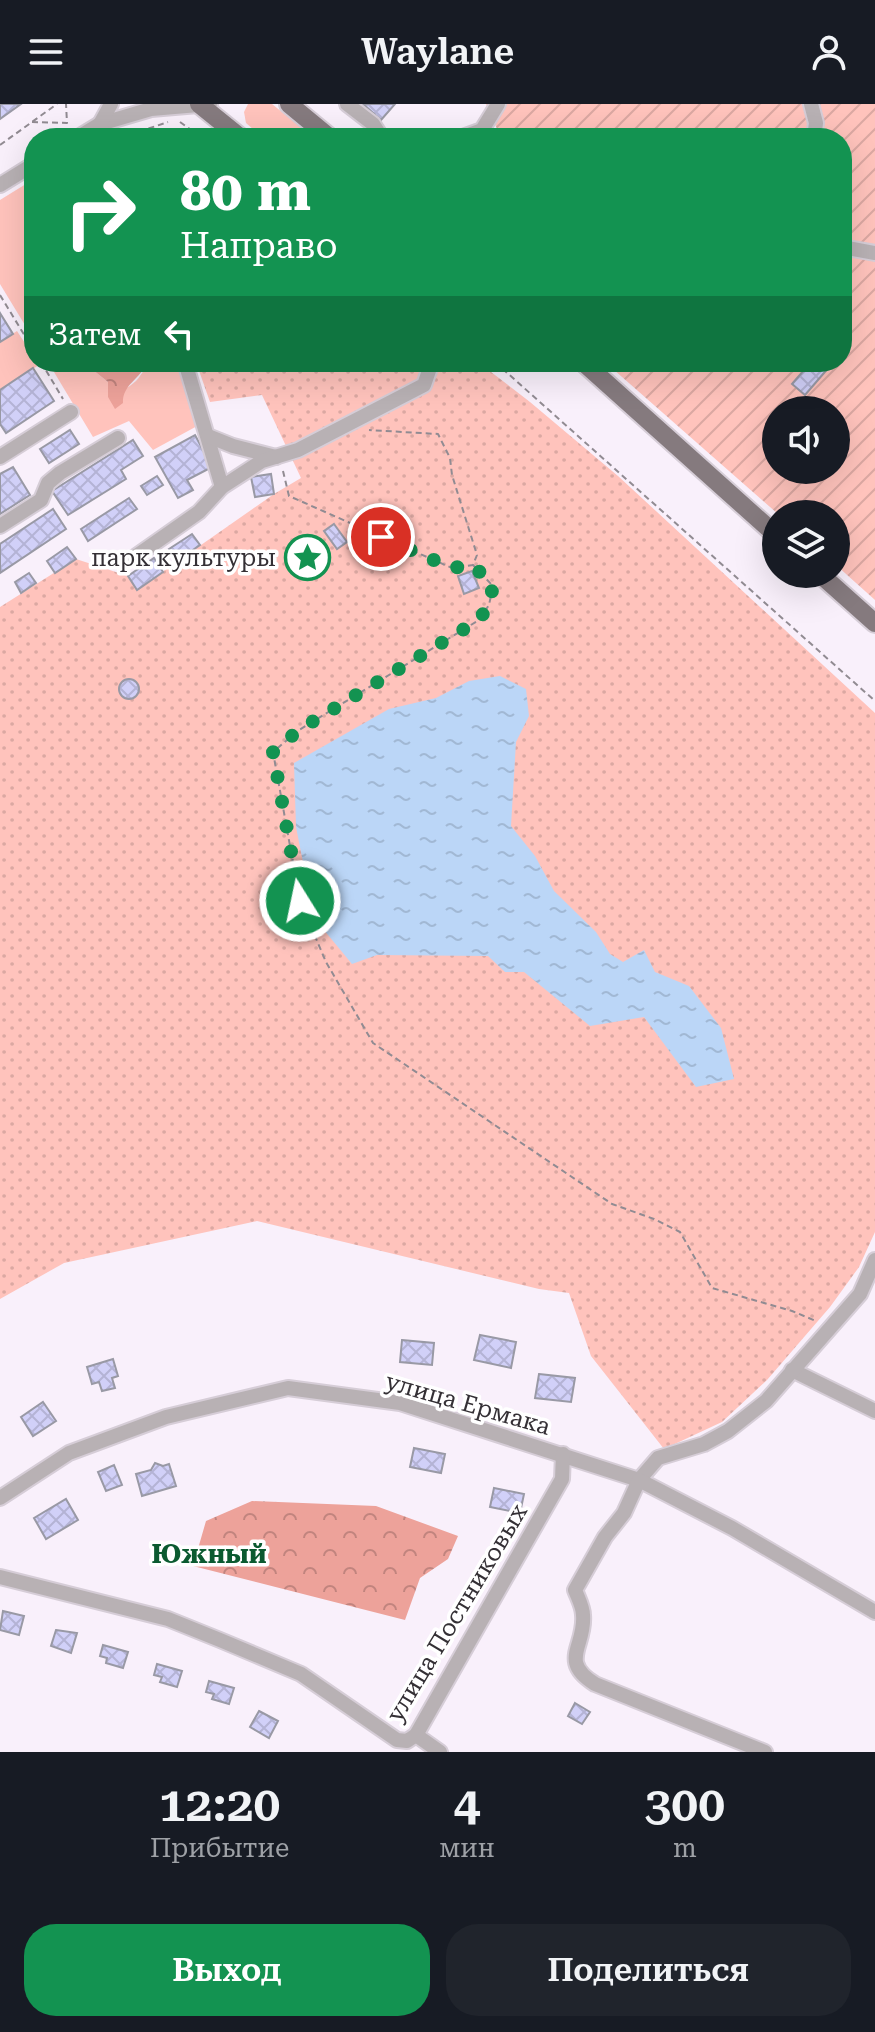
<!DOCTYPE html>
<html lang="ru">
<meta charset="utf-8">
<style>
:root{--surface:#171b24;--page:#20242c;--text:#f1f3f6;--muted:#9ea1a6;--accent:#139351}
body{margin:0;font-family:"Roboto Serif",serif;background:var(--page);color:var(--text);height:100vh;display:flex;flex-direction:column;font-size:30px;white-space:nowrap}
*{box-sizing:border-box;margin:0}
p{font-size:26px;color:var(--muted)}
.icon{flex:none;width:44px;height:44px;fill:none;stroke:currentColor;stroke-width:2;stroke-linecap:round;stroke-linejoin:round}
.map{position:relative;height:1648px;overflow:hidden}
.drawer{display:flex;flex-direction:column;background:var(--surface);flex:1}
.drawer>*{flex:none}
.banner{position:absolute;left:24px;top:24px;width:828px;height:244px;border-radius:32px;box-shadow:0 8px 32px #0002;background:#139351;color:#fff;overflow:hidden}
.fabs{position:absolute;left:762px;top:292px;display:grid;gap:16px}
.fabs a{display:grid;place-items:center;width:88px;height:88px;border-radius:50%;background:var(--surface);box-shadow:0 8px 32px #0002;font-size:40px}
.pin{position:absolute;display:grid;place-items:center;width:68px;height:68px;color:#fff;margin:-34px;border:4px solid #fff;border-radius:50%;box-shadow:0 2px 8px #0007}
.me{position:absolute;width:88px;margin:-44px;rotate:350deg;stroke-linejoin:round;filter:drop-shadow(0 0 6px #0008)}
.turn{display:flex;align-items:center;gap:28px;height:168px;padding:0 24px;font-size:36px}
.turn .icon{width:104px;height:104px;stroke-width:2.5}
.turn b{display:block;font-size:56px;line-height:68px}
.then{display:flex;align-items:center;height:76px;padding:0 24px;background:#0003;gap:16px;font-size:30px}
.eta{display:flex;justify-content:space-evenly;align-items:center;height:136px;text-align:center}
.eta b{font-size:48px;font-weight:600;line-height:56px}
.action{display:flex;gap:16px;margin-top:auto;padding:16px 24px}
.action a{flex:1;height:92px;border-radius:32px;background:var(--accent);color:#fff;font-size:32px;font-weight:600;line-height:92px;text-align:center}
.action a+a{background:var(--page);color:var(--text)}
header{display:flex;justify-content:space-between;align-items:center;height:104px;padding:0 24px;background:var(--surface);font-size:36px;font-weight:600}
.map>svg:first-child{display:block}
.grass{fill:#ffc3bc}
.forest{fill:url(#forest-crowns)}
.park{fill:url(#park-dots)}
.garden{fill:url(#garden-furrows);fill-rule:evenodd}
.water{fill:url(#water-ripples)}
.building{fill:url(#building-cross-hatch);stroke:#9999a5;stroke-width:2}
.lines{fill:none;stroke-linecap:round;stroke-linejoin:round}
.minor-casing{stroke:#d6cdd7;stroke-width:18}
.major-casing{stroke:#d6cdd7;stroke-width:22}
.path{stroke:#918b92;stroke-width:2;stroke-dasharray:6 4;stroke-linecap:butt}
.minor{stroke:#b8b1b4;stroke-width:14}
.major{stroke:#857a7e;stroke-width:18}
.route{stroke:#139351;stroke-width:14;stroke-dasharray:0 25.2}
.labels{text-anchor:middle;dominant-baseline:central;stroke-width:7;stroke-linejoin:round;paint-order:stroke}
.poi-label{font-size:24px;fill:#343035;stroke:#fff;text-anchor:end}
.street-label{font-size:24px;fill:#343035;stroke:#fff}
.neighbourhood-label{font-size:26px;font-weight:bold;fill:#0b5a30;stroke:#fff}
</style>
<header><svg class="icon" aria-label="menu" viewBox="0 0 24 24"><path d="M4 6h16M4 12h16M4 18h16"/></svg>Waylane<svg class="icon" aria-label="person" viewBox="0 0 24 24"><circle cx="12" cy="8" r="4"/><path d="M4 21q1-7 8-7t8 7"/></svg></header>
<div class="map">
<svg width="875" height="1648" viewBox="0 0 875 1648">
<defs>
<pattern id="forest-crowns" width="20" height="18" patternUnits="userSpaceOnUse" patternTransform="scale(2)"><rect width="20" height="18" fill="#eda29a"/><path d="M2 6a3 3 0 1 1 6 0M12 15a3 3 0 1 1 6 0" fill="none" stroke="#c1847e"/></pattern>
<pattern id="park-dots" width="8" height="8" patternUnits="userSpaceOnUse" patternTransform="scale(2)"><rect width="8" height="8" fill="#ffc3bc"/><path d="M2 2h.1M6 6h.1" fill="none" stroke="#dba8a2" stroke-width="1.8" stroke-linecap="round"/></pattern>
<pattern id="garden-furrows" width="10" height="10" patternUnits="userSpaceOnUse" patternTransform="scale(2)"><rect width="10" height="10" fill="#ffc3bc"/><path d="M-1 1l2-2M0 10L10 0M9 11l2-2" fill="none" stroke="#dba8a2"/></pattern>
<pattern id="water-ripples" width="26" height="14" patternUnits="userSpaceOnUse" patternTransform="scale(2)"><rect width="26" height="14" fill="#bbd6f7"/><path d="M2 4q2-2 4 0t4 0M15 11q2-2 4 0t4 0" fill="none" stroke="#a1b8d4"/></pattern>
<pattern id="building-cross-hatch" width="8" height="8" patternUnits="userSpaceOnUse" patternTransform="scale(2)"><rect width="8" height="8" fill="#d1d0f8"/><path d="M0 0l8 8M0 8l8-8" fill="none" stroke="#b4b3d5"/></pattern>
</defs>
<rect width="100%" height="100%" fill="#f9f0fb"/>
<g class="grass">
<polygon points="248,0 272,0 314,34 263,34 246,19 244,8"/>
<polygon points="34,75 34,123 27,128 25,142 34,172 34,236 0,180 0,96"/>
<polygon points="17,227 34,253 34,258 39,261 0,286 0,238"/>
<path d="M48,258H83L108,278V293C119,289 128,284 136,277C143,270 145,260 155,258C161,257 169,258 176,258L199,321L153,346L129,317L93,333Z"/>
</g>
<g class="forest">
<path d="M83,258H148C140,275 122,281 123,299L115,305L108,293V278Z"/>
<polygon points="252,1397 376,1402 458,1432 448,1455 420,1474 405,1516 193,1462 206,1417"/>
</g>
<polygon class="park" points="196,258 478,258 530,298 618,372 875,609 875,1128 859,1163 830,1203 767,1276 722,1318 664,1345 591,1252 569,1189 539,1185 257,1117 64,1159 0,1195 0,503 76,455 128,472 138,485 274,390 301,374 262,291 210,298"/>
<path class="garden" d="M486,0H875V496L836,461V410H778L605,258H842V34H501ZM776,306H836V366H776Z"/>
<polygon class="water" points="500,572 526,585 529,612 516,638 511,722 535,752 554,787 596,828 610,850 623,858 644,846 655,868 689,882 721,924 734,975 696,983 644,913 590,922 524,868 505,868 488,852 377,851 352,860 314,814 296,723 294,659 389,605 436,594 469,577"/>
<g class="building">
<polygon points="0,0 21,0 0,15"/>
<polygon points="363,0 395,0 381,16"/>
<polygon points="0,209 13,230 0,238"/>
<polygon points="811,258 826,258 830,262 805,291 792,280"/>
<polygon points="33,264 54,297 6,329 0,320 0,286"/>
<polygon points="70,326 79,340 49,359 40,345"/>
<polygon points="195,331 212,363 187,376 193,386 178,394 155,353"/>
<polygon points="133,336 143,352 121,366 126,375 68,411 52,387"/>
<polygon points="13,363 30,391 0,410 0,370"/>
<polygon points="271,370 274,390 255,393 251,373"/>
<polygon points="157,372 163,381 147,391 141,382"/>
<polygon points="129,394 137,405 88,437 81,425"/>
<polygon points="53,405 66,425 0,469 0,440"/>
<polygon points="334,420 347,438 337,445 324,427"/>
<polygon points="192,430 200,441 177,457 169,445"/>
<polygon points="67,443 76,455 55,469 47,457"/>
<polygon points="154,454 163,468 137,486 128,472"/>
<polygon points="472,467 479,484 464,490 458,472"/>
<polygon points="29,469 36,479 21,489 15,478"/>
<circle cx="129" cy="585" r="10"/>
<polygon points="480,1231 516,1238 511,1264 474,1256"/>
<polygon points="402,1236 434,1239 432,1261 400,1258"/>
<polygon points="113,1255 118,1272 112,1274 115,1284 102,1287 99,1278 92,1280 87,1263"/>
<polygon points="539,1270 575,1274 571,1298 535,1294"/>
<polygon points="43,1298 56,1317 33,1332 21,1313"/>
<polygon points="414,1344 445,1350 441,1369 410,1363"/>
<polygon points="155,1359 163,1362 169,1360 176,1382 142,1392 136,1370 151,1366"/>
<polygon points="114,1361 122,1381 106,1387 98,1368"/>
<polygon points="494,1384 524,1390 520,1409 490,1403"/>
<polygon points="66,1395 78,1416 46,1435 34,1414"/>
<polygon points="3,1507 24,1512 19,1531 0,1526"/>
<polygon points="56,1526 77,1529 71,1549 51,1542"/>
<polygon points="103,1541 128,1548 123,1564 106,1559 107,1554 100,1552"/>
<polygon points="157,1560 182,1567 177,1583 160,1578 162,1573 154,1571"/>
<polygon points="209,1577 234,1584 229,1600 212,1595 214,1590 206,1588"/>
<polygon points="575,1599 590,1608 582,1620 568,1612"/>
<polygon points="259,1607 278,1617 269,1634 250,1623"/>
</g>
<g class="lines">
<defs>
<g id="minor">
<polyline points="347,0 373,20 382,34"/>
<polyline points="811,0 816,19 814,34"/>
<polyline points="77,34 100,20 151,5 210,0"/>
<polyline points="105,34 100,20 111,0"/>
<polyline points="460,34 482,26 498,0"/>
<polyline points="0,81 34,60"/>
<polyline points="842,143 875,149"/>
<polyline points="185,258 222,383"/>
<polyline points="208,332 233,342 276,353"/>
<polyline points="0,353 71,308"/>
<polyline points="0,422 41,396 48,379 60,369 118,334"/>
<polyline points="132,455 199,408 222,383 262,357 298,346 424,281 432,258"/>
<polyline points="792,1266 875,1307"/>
<polyline points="0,1394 69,1349 166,1313 288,1284 400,1299 639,1376 658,1354 704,1340 728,1327 766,1297 860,1190 875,1156"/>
<polyline points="0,1473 168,1515 220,1536 301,1570 397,1636 407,1637 416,1631 562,1375 563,1350"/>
<polyline points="416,1631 440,1648"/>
<path d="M765,1648L595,1580C558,1557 586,1542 583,1511C583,1503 578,1494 575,1486L605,1433L624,1409L639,1376L732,1424L875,1508"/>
</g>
<g id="major">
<polyline points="199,0 241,34"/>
<polyline points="289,0 330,34"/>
<polyline points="583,258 776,431"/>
<polyline points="820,470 875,519"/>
</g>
</defs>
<use href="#minor" class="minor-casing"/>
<use href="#major" class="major-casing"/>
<g class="path">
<polyline points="32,18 67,19 66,0"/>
<polyline points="180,18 202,34"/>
<polyline points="120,34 168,18"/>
<polyline points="0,41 57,0"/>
<polyline points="0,191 34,247"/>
<polyline points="41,258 63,295"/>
<polyline points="495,258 875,597"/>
<polyline points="283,367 289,392 452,464 473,461 477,451 452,371 450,354 438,330 369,326"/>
<polyline points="473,461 493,482 489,501 479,516 299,626 273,648 300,797 326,858 373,939 612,1100 654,1115 680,1128 712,1184 792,1207 816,1217"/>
</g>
<use href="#minor" class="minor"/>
<use href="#major" class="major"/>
</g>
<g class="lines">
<polyline class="route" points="300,797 273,648 299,626 479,516 489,501 493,482 473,461 452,464 381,433"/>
</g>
<defs>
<symbol id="sight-ring" viewBox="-11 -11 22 22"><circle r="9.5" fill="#fff" stroke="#139351" stroke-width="1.5"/><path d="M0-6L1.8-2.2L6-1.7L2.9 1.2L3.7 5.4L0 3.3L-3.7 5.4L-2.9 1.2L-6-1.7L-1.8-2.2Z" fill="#139351"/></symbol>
</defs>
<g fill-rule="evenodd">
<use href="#sight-ring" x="282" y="428" width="51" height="51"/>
</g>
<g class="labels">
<g class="poi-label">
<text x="276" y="454">парк культуры</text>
</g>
<g class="street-label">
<text transform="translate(468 1300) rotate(16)">улица Ермака</text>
<text transform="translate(457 1509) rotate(-59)">улица Постниковых</text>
</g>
<g class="neighbourhood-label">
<text x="209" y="1450">Южный</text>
</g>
</g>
</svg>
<div class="fabs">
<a><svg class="icon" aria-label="sound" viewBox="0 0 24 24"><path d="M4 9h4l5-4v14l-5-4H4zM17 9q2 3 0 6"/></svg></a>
<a><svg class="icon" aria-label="layers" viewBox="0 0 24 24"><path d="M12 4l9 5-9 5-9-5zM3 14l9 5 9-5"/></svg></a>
</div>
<div class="pin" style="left:381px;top:433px;background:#d93025"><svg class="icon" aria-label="arrive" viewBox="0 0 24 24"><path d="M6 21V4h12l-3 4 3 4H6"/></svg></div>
<svg class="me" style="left:300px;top:797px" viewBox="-20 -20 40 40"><circle r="17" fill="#139351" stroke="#fff" stroke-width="3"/><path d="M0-11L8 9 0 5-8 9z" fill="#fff"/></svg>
<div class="banner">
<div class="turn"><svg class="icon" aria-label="right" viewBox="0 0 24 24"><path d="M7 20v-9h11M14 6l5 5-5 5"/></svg><div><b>80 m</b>Направо</div></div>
<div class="then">Затем<svg class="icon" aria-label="left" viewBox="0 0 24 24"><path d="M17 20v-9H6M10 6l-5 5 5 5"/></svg></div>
</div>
</div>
<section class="drawer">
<div class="eta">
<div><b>12:20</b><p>Прибытие</p></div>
<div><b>4</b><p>мин</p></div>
<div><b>300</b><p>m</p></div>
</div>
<div class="action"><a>Выход</a><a>Поделиться</a></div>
</section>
